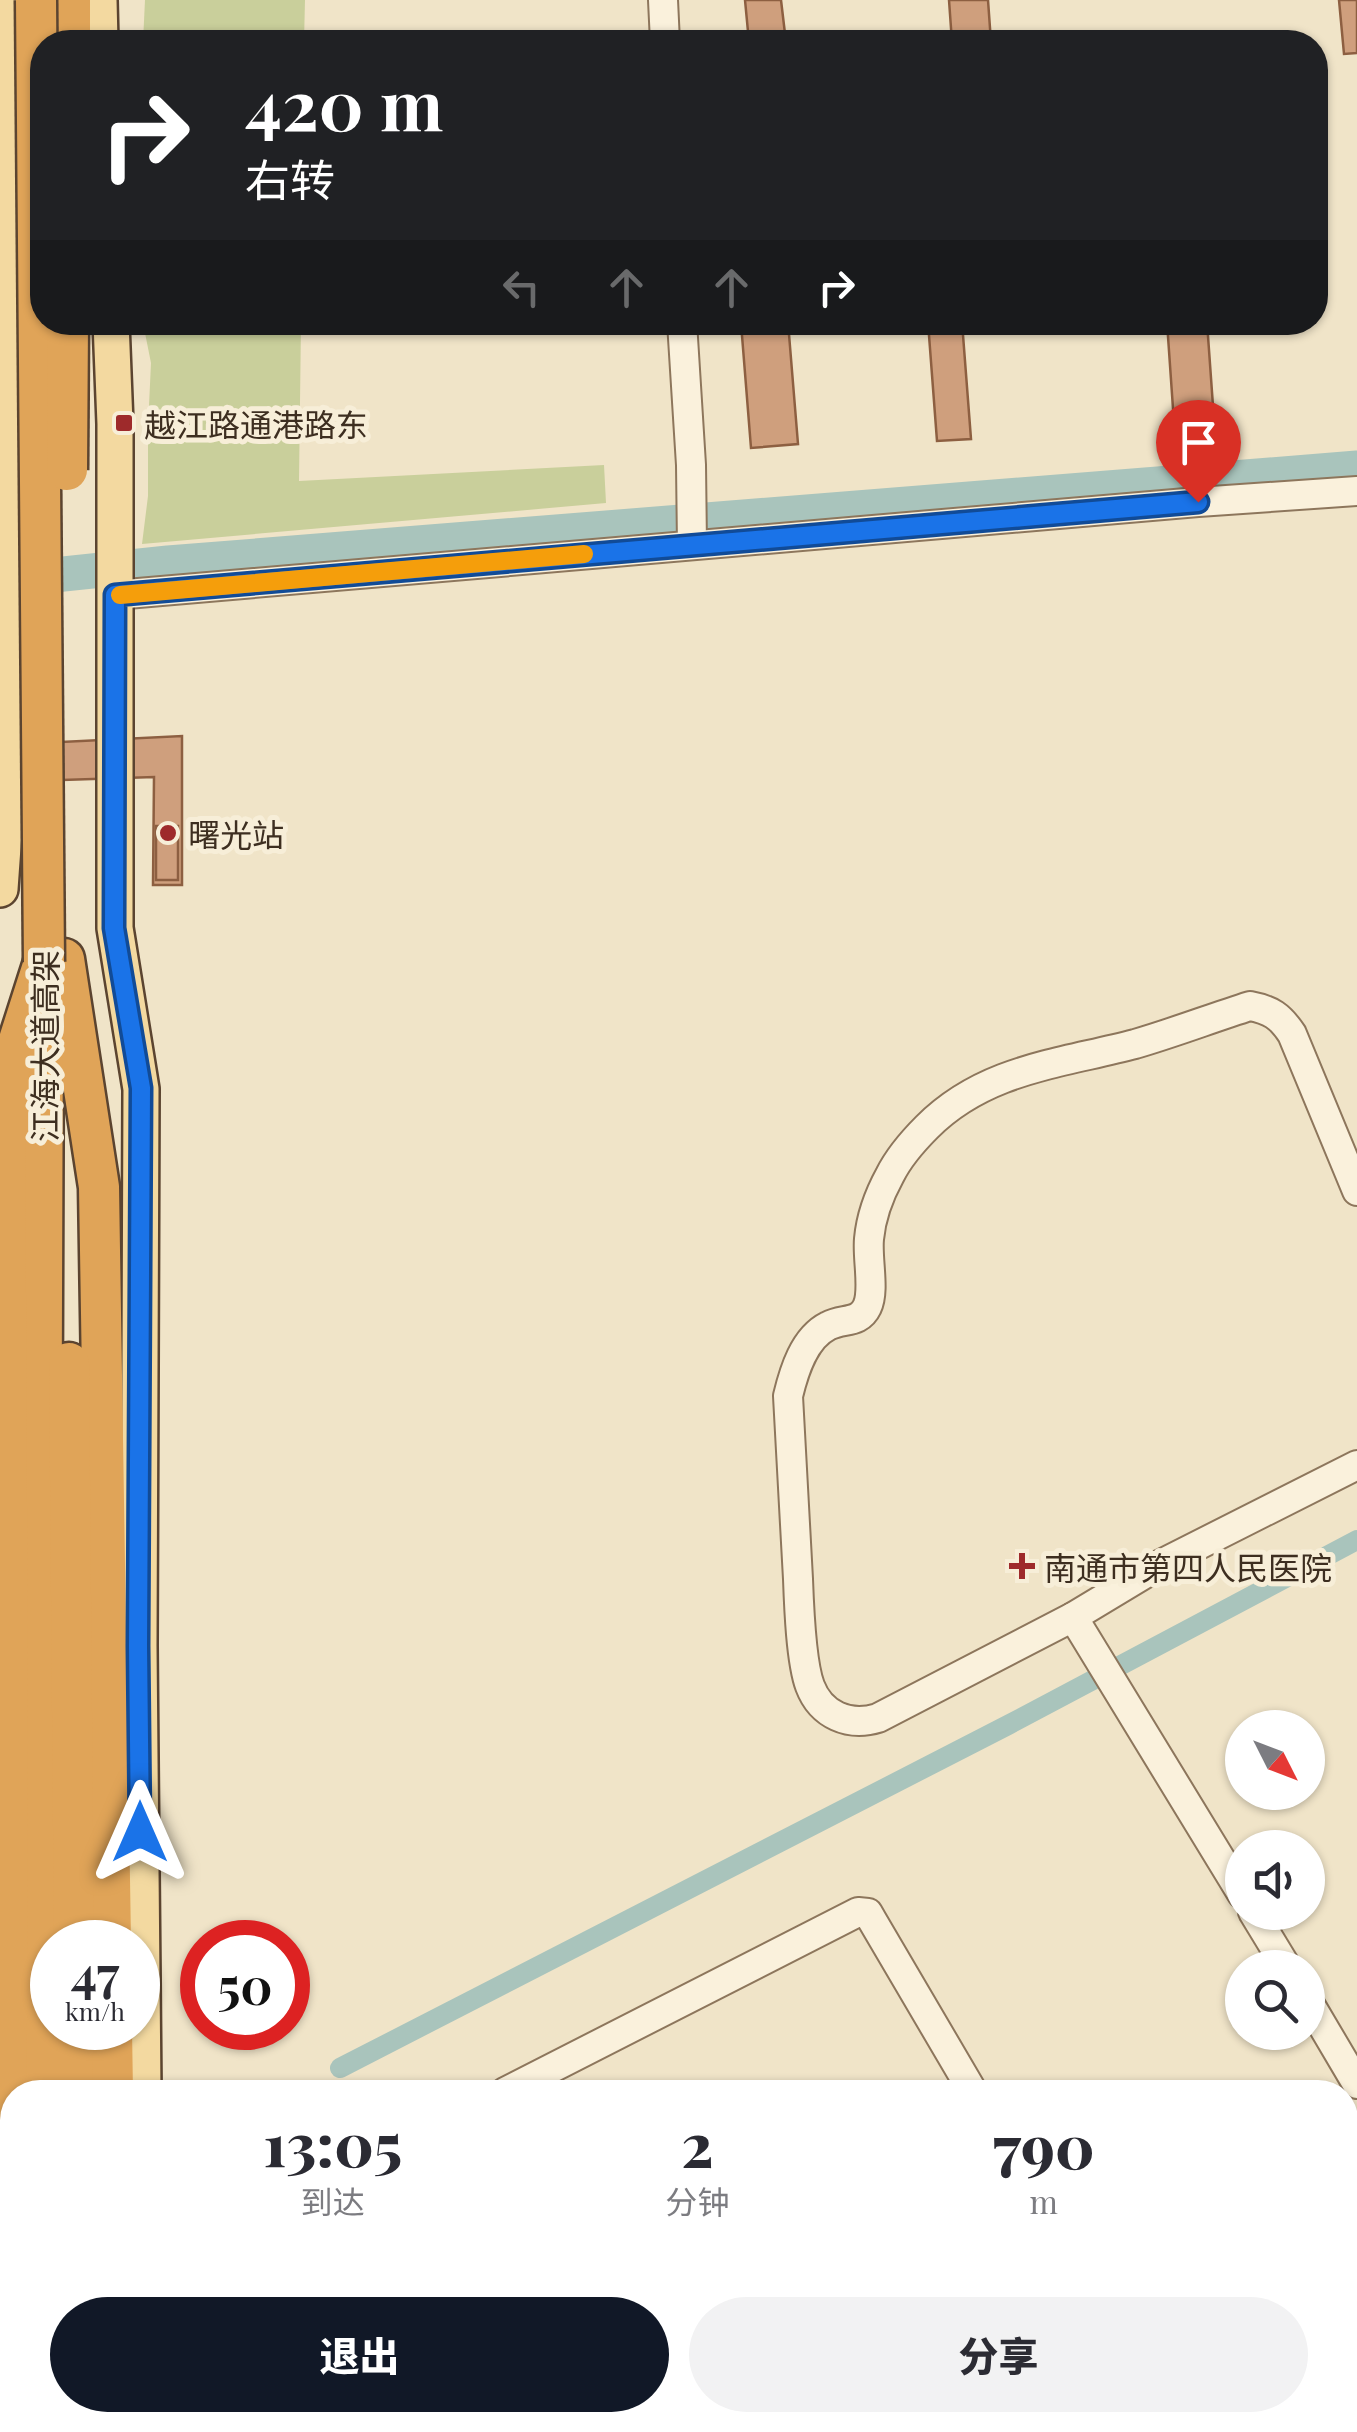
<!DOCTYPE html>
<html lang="zh">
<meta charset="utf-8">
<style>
:root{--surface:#fff;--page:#f2f2f3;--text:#2b2b33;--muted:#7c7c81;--accent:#111827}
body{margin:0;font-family:"Playfair Display","Noto Sans SC",serif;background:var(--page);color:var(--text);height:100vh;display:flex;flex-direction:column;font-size:38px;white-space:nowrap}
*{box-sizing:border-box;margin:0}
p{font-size:32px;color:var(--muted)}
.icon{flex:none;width:55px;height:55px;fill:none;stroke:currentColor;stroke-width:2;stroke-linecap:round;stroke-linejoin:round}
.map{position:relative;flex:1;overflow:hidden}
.details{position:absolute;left:0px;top:2080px;width:1358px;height:352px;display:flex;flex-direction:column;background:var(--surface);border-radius:40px 40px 0 0;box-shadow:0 2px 8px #0004}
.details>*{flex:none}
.banner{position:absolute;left:30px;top:30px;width:1298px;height:305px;border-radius:40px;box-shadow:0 2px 8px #0004;background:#202124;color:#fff;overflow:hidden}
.needle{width:65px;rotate:132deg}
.tools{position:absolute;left:1225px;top:1710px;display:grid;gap:20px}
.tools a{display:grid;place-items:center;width:100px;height:100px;border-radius:50%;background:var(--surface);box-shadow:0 2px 8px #0004;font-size:50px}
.speed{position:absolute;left:30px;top:1920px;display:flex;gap:20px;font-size:50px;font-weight:700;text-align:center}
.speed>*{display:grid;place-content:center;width:130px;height:130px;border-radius:50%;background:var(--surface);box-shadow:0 2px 8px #0004;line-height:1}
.speed small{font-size:25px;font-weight:400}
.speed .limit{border:15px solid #d22;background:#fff;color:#111}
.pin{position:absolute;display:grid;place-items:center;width:85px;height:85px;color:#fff;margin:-102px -42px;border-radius:50% 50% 50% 0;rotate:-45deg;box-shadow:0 0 10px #0007}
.pin .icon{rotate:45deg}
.me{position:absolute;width:110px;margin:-55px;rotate:0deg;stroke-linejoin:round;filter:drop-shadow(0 0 8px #0008)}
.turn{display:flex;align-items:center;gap:35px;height:210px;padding:0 50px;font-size:45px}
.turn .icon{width:130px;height:130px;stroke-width:2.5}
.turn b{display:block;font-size:70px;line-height:85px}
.lanes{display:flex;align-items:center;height:95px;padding:0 50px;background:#0003;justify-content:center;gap:50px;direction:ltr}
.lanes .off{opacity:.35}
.eta{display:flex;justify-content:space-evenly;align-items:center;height:170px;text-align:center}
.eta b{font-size:60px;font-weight:800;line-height:70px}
.action{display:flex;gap:20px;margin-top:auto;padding:20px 50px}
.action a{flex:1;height:115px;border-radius:60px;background:var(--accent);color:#fff;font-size:40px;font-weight:800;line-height:115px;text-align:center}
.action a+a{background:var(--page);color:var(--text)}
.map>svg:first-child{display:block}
.green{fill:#c9cf9b}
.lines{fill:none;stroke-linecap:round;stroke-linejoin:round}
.canal{stroke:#a9c4bc;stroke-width:20}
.river{stroke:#a9c4bc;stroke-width:35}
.building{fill:#cf9f7d;stroke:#8d5f41;stroke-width:2.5}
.minor-casing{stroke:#8d765c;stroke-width:32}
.major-casing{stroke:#5b4430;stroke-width:40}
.highway-casing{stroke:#5b4430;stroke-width:45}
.minor{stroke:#faf1dc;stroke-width:28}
.major{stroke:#f3d9a0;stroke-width:35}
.highway{stroke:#e0a458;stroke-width:40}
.highway-bridge-casing{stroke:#5b4430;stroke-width:45;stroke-linecap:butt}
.highway-bridge{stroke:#e0a458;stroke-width:40}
.route-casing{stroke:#114b97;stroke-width:25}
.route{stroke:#1a73e8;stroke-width:18}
.slow{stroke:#f59e0b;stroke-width:18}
.poi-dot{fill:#9e2a2b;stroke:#f7eed8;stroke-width:4}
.labels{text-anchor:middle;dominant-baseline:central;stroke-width:10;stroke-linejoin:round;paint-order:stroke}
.poi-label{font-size:32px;fill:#3d2e20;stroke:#f7eed8;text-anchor:start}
.street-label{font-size:32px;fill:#3d2e20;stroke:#f7eed8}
</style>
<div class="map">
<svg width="1357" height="2432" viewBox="0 0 1357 2432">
<rect width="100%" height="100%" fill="#f0e4c8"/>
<g class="green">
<polygon points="145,0 305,0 304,42 143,42"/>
<polygon points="143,323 301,323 299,481 604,465 606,503 142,544 148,496 148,427 151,363"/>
</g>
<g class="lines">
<polyline class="canal" points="340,2068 1008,1725 1357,1540"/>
<polyline class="river" points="16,579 168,563 1357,468"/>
</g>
<g class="building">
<polygon points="745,0 781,0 786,42 749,42"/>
<polygon points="949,0 988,0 991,42 952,42"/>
<polygon points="1339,0 1357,0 1357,53 1344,54"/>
<polygon points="788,322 798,444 751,448 741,323"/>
<polygon points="928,322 962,322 971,439 937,441"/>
<polygon points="1167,322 1207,322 1214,420 1174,423"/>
<polygon points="182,736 182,885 153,885 154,777 0,782 0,745"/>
<rect x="156" y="826" width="22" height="54"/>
<polygon points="1357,2301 1357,2374 1345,2382 1345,2309"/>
<polygon points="1224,2420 1312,2420 1308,2432 1225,2432"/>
</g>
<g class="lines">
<defs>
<g id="minor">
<polyline points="663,0 665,42"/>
<polyline points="682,322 691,465 692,545"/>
<polyline points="115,595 1198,502 1357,491"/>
<path d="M1357,1191L1292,1034C1280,1016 1271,1010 1250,1006C1212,1018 1173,1033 1135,1044C1059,1064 985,1069 927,1127C913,1141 899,1157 890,1175C879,1195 871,1217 869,1239C867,1259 875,1291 867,1307C859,1324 843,1318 828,1326C804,1338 794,1371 788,1396C791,1457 795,1518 798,1579C799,1607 801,1662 810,1686C821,1715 849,1727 878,1718L1073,1617L1161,1564L1357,1465"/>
<polyline points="1073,1617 1242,1894"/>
<polyline points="1253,1912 1287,1968"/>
<polyline points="1308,2001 1357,2084"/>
<polyline points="505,2092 858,1912 868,1913 872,1920 973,2092"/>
<polyline points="1156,2420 1163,2432"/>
</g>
<g id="major">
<polyline points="99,0 100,42"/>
<polyline points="111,322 115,424 115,928 141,1089 139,1646 143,2092"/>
<polyline points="0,889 16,664 16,404 1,0"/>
<polyline points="1345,2159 1357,2151"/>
<polyline points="1345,2225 1357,2217"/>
<polyline points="147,2420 147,2432"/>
<polyline points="911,2432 930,2420"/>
<polyline points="1021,2432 1039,2420"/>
</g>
<g id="highway">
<polyline points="70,42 70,0"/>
<polyline points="64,959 99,1187 111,1942"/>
<polyline points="43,1001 41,1586 45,2092"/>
<polyline points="69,1363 74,1942"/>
<polyline points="75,2028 75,2092"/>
<polyline points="112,2028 113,2092"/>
<polyline points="48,2420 48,2432"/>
<polyline points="78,2420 78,2432"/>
<polyline points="118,2420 118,2432"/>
<polyline points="6,2432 4,2185 8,1969 7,1502 5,1084 44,962"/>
</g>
</defs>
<use href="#minor" class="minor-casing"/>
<use href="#major" class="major-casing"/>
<use href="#highway" class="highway-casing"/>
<use href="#minor" class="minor"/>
<use href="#major" class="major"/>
<use href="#highway" class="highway"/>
<defs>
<g id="highway-bridge">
<polyline points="36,0 44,962"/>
<polyline points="67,470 68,322"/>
</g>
</defs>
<use href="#highway-bridge" class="highway-bridge-casing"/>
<use href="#highway-bridge" class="highway-bridge"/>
</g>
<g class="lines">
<defs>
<polyline id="route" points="140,1832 138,1646 141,1088 114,928 115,595 1198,502"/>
</defs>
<use href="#route" class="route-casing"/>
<use href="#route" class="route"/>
<polyline class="slow" points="120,595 584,554"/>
</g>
<g class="poi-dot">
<rect x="114" y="413" width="20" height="20" rx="5"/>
<circle cx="168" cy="833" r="10"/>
<path d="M1017 1551h10v10h10v10h-10v10h-10v-10h-10v-10h10z"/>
</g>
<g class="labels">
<g class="poi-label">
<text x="144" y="423">越江路通港路东</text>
<text x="188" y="833">曙光站</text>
<text x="1044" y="1566">南通市第四人民医院</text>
</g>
<g class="street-label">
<text transform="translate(43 1046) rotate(-90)">江海大道高架</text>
</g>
</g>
</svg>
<div class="tools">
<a><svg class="needle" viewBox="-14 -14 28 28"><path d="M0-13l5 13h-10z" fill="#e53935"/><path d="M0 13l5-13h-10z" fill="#7c7c81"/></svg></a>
<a><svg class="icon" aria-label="sound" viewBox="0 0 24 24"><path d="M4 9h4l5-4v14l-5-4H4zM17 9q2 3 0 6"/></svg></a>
<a><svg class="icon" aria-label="search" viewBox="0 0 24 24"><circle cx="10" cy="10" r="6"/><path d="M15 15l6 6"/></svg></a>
</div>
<div class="speed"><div>47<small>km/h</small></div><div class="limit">50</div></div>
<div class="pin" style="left:1198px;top:502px;background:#d93025"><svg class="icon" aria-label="arrive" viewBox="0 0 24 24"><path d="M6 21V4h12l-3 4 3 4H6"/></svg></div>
<svg class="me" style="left:140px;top:1832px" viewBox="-20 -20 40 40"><path d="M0-17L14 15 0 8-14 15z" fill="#1a73e8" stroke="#fff" stroke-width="4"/></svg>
<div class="banner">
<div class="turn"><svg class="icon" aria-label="right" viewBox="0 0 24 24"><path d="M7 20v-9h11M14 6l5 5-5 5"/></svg><div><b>420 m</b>右转</div></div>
<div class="lanes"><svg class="icon off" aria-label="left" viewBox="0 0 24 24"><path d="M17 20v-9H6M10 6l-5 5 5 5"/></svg><svg class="icon off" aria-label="ahead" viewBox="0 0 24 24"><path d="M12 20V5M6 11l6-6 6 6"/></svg><svg class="icon off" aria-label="ahead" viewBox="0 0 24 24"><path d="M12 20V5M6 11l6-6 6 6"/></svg><svg class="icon" aria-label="right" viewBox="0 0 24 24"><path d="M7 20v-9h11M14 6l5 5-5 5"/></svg></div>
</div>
<section class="details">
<div class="eta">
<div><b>13:05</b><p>到达</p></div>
<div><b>2</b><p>分钟</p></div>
<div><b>790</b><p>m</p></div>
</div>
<div class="action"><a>退出</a><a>分享</a></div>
</section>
</div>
